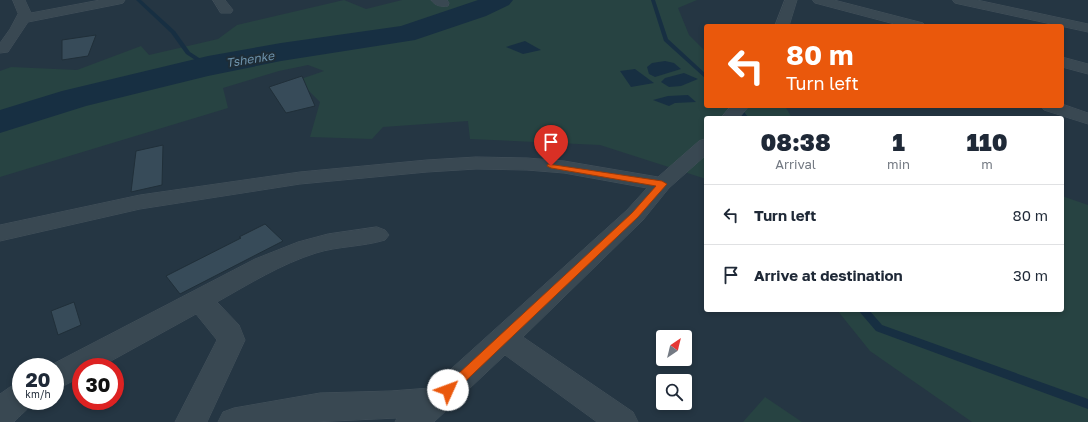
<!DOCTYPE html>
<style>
:root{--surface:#fff;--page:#f2f2f3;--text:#1f2937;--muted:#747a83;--line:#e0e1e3}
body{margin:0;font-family:"Golos Text",sans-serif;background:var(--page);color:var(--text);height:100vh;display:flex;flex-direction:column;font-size:15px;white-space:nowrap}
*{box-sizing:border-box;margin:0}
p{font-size:13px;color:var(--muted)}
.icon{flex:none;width:22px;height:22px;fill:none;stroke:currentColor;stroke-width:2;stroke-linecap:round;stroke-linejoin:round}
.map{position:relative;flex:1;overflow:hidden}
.side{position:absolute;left:704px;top:116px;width:360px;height:196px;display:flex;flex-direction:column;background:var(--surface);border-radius:4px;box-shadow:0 2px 6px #0003}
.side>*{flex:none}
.top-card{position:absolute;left:704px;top:24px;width:360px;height:84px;border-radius:4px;box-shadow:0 2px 6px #0003;background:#ea580c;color:#fff;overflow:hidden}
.needle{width:26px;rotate:35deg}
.controls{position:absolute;left:656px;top:330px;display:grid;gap:8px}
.controls a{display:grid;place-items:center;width:36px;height:36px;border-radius:4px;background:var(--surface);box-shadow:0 2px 6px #0003;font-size:20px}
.speed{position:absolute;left:12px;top:358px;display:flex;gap:8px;font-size:20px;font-weight:700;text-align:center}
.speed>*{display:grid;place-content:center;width:52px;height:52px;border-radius:50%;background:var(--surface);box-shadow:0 2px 6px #0003;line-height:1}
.speed small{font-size:10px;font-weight:400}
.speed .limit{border:6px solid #d22;background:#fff;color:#111}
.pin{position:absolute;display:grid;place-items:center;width:34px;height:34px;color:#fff;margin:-41px -17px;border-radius:50% 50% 50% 0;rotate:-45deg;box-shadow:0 0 4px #0007}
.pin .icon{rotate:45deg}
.me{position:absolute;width:44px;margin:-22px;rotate:47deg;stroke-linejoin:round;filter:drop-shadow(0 0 3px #0008)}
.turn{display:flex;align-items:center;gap:14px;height:84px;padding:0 16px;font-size:18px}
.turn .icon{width:52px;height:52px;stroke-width:2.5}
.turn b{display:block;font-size:28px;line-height:34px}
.eta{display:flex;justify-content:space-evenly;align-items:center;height:68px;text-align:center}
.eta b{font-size:24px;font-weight:800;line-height:28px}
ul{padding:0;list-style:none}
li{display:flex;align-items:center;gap:12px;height:60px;padding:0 16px;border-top:1px solid var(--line)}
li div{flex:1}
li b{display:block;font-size:15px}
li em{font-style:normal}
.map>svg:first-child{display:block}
.green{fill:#274342}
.water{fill:#172f42}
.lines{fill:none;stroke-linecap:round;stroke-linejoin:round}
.stream{fill:#172f42;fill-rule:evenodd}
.river{fill:#172f42;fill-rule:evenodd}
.building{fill:#374b59;stroke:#202f39}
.minor-casing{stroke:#43515b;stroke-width:1}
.minor{fill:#394852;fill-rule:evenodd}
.route{fill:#ea580c;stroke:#983908}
.labels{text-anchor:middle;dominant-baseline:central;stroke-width:4;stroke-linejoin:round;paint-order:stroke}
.far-water-label{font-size:12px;font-style:italic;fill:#6e93ac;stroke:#1e2d37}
</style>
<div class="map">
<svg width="1088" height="422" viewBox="0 0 1088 422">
<rect width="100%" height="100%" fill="#253643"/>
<g class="green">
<polygon points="344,0 366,9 402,0 697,0 678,8 689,35 706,52 706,106 785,106 792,118 706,118 706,179 600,145 470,139 468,121 383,127 372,139 310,137 320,102 298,80 324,71 308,65 279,71 223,88 228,108 0,177 0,71 11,67 77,70 141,46 149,55 218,39 237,25"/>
<polygon points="1062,196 1088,205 1088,422 972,422 870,351 837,310 1062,310"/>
<polygon points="765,397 802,422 743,422"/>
</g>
<g class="water">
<polygon points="525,41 541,50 523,54 506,47"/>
<polygon points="665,61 674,63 681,69 655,77 649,74 647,67 652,63"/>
<polygon points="635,69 654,83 631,87 620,71"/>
<polygon points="684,73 698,79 681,86 669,87 661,82 665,78"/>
<polygon points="688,95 696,102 675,103 669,106 653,100 668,96"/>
</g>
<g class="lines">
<g class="stream">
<polygon points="136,0 141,0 175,31 190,52 210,65 210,67 206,67 186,54 171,33"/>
<polygon points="651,0 655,0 668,39 706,74 706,79 664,41"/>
<polygon points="733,106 739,106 749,118 743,118"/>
<polygon points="858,310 869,310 882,325 1088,399 1088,409 876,331"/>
</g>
<polygon class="river" points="478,0 513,0 509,5 486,16 415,40 281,61 208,76 86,106 0,133 0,110 62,91 208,56 281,43 401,26"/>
</g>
<g class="building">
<polygon points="96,35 88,56 62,60 62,40"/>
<polygon points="302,76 315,106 286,113 269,87"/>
<polygon points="163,145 162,185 131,192 136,151"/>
<polygon points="265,224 283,241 180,294 166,276 241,238 239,237"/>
<polygon points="74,302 81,325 58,335 51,311"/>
</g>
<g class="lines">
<defs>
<g id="minor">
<polygon points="13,0 25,0 31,13 100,0 125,0 123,3 119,4 28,22 8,52 0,53 0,43 10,29 18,14"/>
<polygon points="213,0 225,0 233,10 231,13 221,13"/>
<path d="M431,0H447L449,3L448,6C441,7 435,6 431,0Z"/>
<polygon points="785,0 797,0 789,26 775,26"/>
<polygon points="813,0 834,0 923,23 925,26 902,26 815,3"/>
<polygon points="953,0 977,0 1088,24 1088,32 959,4 955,3"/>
<polygon points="1062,57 1088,64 1088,74 1062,67"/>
<polygon points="1062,104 1088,113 1088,124 1044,110 1041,106 1062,106"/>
<polygon points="731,106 749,106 739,118 721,118"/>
<polygon points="706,139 706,155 669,188 643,220 523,337 633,412 638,422 597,422 505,355 434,422 395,422 397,418 313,422 218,422 223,412 234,408 320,393 391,391 430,388 627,210 647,188 564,173 527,170 476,169 427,172 300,184 140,209 0,241 0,225 140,195 300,172 427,160 476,157 527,158 564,161 658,177 699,141"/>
<path d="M377,227L385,230L389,235L385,240C362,247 338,246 316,253C281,264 249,284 217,302L239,325L245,340L207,422H175L217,340L196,314L100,367H81V377L55,390V367H47L255,259L298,242L328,234Z"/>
<path d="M21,383V401H34C30,408 19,416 14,422H0V394L10,387Z"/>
</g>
</defs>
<use href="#minor" class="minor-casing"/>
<use href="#minor" class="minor"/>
</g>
<polygon class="route" points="548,164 662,181 667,184 638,217 452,394 448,396 444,394 442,390 444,387 632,213 656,186 551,168 547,166"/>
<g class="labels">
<g class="far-water-label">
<text transform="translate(250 59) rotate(-9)">Tshenke</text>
</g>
</g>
</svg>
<div class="controls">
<a><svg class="needle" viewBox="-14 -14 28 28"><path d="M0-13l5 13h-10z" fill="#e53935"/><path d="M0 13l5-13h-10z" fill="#747a83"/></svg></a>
<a><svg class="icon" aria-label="search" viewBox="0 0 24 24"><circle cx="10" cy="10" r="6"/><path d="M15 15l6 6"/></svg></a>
</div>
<div class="speed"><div>20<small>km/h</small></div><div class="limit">30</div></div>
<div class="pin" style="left:551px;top:166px;background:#d93025"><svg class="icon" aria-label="arrive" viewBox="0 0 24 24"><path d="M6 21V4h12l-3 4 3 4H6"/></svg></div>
<svg class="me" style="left:448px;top:390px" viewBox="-20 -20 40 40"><circle r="19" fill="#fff"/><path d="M0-13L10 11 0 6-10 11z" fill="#ea580c"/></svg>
<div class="top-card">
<div class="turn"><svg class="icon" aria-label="left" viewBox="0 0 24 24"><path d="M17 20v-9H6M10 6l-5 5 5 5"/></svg><div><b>80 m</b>Turn left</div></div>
</div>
<section class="side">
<div class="eta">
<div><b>08:38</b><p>Arrival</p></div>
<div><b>1</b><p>min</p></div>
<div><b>110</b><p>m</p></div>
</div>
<ul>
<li><svg class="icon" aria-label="left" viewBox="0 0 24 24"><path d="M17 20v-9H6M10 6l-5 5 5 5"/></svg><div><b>Turn left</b></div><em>80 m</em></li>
<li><svg class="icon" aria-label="arrive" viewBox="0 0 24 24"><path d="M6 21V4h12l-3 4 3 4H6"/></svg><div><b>Arrive at destination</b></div><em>30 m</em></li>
</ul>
</section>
</div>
